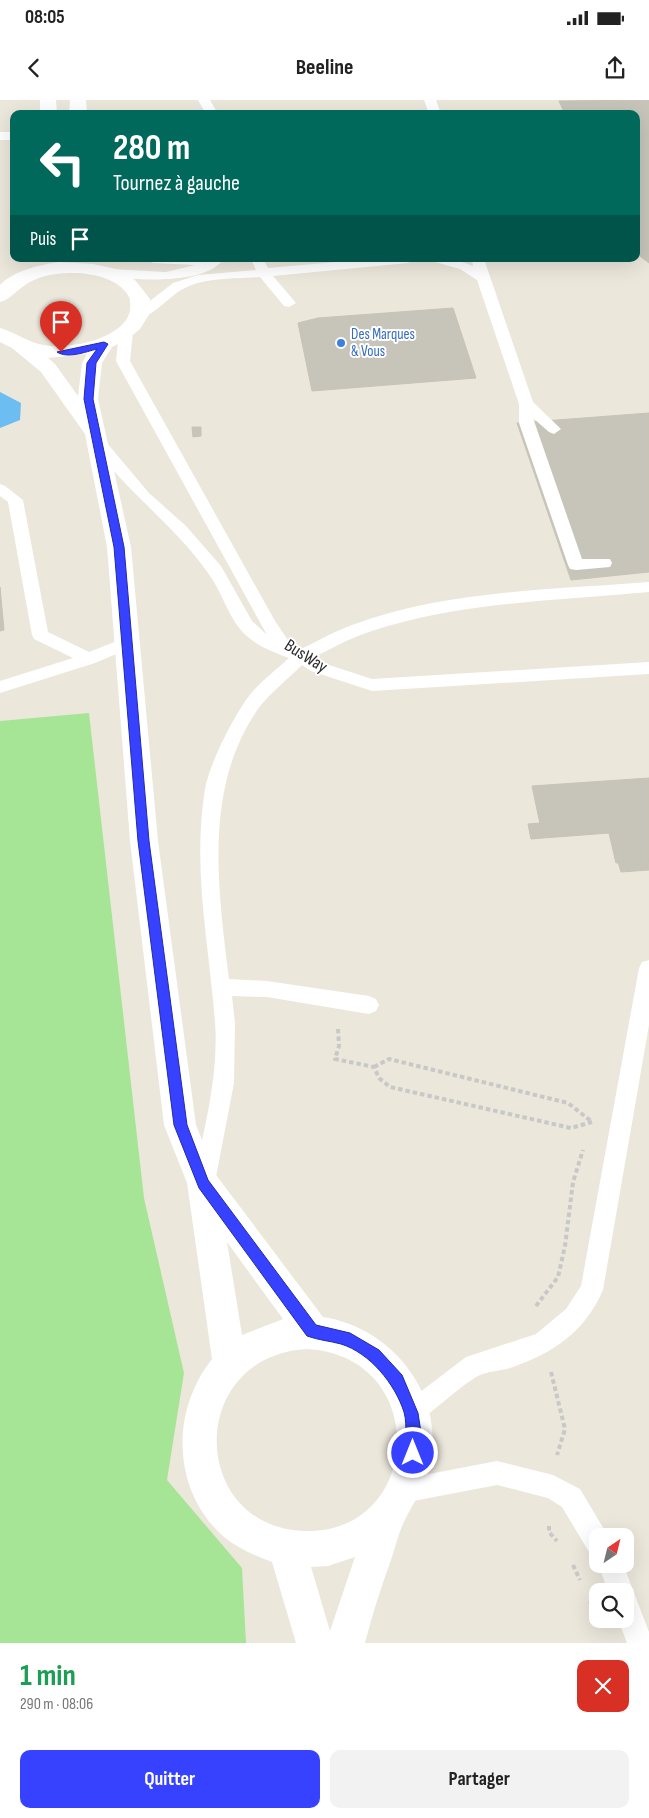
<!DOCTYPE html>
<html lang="fr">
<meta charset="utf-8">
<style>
:root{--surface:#fff;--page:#f2f2f2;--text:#222;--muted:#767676;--accent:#3642ff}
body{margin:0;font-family:"Sofia Sans Condensed",sans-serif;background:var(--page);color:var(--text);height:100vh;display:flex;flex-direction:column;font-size:19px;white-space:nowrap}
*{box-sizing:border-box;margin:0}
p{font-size:16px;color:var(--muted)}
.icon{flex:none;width:28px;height:28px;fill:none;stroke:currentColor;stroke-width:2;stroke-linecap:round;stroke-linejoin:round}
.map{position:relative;height:1543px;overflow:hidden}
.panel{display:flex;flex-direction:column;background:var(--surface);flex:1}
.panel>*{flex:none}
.hud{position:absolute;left:10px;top:10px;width:630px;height:152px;border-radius:10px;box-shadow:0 5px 20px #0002;background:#00695c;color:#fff;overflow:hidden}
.needle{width:32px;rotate:35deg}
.fabs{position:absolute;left:589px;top:1428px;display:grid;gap:10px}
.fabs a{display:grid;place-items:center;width:45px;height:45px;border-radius:10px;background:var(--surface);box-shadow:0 5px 20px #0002;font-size:25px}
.pin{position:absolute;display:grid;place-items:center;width:42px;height:42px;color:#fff;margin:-51px -21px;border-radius:50% 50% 50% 0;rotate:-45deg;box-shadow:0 0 5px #0007}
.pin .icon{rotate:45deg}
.me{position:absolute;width:55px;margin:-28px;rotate:0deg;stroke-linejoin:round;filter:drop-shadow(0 0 4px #0008)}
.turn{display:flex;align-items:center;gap:18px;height:105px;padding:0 20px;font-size:22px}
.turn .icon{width:65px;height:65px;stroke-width:2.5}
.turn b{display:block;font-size:35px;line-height:42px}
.then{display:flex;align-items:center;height:48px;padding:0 20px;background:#0003;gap:10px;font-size:19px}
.round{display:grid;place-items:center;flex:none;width:52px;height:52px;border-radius:10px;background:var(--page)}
.head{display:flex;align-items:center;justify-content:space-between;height:85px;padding:0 20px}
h1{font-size:30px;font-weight:700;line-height:38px;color:#1e9e55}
.cta{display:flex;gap:10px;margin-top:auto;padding:10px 20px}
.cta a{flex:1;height:58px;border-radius:10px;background:var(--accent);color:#fff;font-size:20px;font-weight:700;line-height:58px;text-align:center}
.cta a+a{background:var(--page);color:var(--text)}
.status{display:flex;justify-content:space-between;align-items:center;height:35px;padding:0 25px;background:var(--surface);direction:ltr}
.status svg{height:14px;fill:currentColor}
header{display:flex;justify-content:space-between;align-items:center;height:65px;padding:0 20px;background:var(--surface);font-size:22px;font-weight:700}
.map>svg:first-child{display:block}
.green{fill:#a7e596}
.water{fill:#6bbdf2}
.building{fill:#c7c5ba;stroke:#c8c3b5}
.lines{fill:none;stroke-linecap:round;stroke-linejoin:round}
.path{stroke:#c8c8c8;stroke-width:4;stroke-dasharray:4.5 3;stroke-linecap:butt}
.service{fill:#fff;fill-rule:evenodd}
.minor{fill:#fff;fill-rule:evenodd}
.route{fill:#3642ff;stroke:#232ba6}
.shop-dot{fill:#3f7fe0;stroke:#fff;stroke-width:2}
.labels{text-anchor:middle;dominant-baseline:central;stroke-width:4;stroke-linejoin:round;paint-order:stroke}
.far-shop-label{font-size:15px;fill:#366cbe;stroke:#fff;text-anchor:start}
.street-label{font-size:18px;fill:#2a2a2a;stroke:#fff}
</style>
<div class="status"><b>08:05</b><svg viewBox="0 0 49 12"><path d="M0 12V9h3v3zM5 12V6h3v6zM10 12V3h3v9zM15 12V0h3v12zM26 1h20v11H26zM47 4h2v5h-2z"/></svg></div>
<header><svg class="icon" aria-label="back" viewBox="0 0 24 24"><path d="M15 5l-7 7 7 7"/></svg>Beeline<svg class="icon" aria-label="share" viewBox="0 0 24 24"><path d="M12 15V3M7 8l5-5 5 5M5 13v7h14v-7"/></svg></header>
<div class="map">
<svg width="649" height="1543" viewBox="0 0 649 1543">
<rect width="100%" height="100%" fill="#ece7db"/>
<polygon class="green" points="89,613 144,1098 184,1273 167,1380 242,1468 246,1543 0,1543 0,621"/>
<polygon class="water" points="0,292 21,303 20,320 0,328"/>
<g class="building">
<polygon points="649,0 649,46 636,47 636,14 565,14 559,1"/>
<polygon points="649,46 649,163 636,153 636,47"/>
<polygon points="453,208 476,278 312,291 298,223 318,218"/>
<polygon points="649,313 649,472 571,480 517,323"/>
<polygon points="192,327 201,327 201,336 193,337"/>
<polygon points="0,487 4,530 0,531"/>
<polygon points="649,678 649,760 616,763 609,733 543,738 532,686"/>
<polygon points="540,723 543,738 531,739 528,724"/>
<polygon points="649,760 649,770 621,772 618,762"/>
</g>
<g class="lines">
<g class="path">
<polyline points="338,929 339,946 335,959 374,967 379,978 390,987 571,1028 592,1022"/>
<polyline points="374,967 389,959 568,1003 591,1021"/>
<polyline points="536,1206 558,1177 565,1146 573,1082 583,1050"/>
<polyline points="551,1272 565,1329 557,1355"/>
<polyline points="549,1426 549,1432 557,1441"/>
<polyline points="573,1465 580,1480"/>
<polyline points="590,1501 598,1523"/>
</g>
<g class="service">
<polygon points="198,0 210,0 218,14 206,14"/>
<polygon points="424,0 436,0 441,14 429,14"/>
<rect x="0" y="32" width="14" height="8"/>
<path d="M147,159H224C204,185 140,180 111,177L104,173L111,169L166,172L195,165L153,163Z"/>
<path d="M251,159H263L268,168L370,159H414L408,163L273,176L296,203L289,207L284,206L260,177C236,179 205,177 183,189C170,195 149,222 134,218L132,215L173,183L198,175L256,170Z"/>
<polygon points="434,159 454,159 473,166 472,159 484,159 533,302 561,329 554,334 549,332 533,318 582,459 610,459 612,463 610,467 576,470 570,469 568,465 519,323 519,304 477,180 460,169 435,162"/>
<path d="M126,228L133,232L130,261L275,521L290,543L301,549C318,541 335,531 352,525C445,490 551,490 649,482V492C555,501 456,502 366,533C348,539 331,549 314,557L323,563L372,579L649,562V574L372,591L311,571L302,565C288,579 270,593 258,609C203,688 218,789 229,879L267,881L369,896L376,899L379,905L376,911L369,914L267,897L232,896L235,923L234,983L215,1082L212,1089L204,1092L196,1089L193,1082C204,1029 219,976 215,922C209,843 192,769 205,689C209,665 232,620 246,600C257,584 275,571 289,558C271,551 253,545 240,529C227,513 221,490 208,473C174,424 122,389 89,339L91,336H101L149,393L186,426L221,466L252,521L267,535L116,261L119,232Z"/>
<polygon points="0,384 5,386 23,400 48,532 89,552 127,537 133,539 135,543 133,547 95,563 0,593 0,581 73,558 34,539 32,535 8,402 0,396"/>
<path d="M649,860V925L603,1190C585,1232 552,1254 510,1268C500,1271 489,1271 480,1275C465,1282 435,1310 419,1321L411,1325L403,1321L399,1313L403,1305L466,1257L536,1234L566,1209L581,1186L639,868L642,862Z"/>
<polygon points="497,1361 553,1375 580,1389 608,1436 598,1436 598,1455 589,1452 562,1407 548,1398 497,1385 403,1403 394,1400 391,1391 394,1382 403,1379"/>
<polygon points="598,1464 623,1464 649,1532 649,1543 627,1543 618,1519 625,1519 625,1491 608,1491"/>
</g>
<g class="minor">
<polygon points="40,0 56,0 57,14 40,14"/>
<polygon points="70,0 86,0 87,14 69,14"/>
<path d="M58,162L93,164L116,169L135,180L150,199V213L140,229L128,239L112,247L102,263L98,299L131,447L158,741L196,1025L216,1075L323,1217C390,1227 444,1292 431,1362C426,1387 413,1402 403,1424C398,1435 395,1448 391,1460C381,1487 372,1515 365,1543H296L272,1462C255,1456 238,1448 224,1437C172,1391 170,1312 212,1259L187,1083L164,1025L130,741L107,447L85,334L41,272L12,248L0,242V228C15,232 27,242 43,245C66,250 120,240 129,214C131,210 130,204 130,199C117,169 57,168 32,181C20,186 12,199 0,202V185C15,170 37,166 58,162ZM87,254L82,263L78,296L55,264L48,258ZM227,1142L283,1219L242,1235ZM307,1249C432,1256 423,1434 305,1431C189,1428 185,1256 307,1249ZM355,1457L330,1531L311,1467L328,1466Z"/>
</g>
</g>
<path class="route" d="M104,242L108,244L96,263L93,299L124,447L149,741L187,1025L208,1080L316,1225L350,1233L379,1250L402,1275L418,1313L422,1339L419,1358L413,1360L408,1358C404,1348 408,1326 404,1312C395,1284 370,1253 341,1244C330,1241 318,1240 307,1236L199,1088L174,1025L138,741L114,447L84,299L87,263L97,249C85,252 68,259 57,252Z"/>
<circle class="shop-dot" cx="341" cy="243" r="5"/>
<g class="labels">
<g class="far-shop-label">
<text x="351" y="234">Des Marques<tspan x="351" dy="17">&amp; Vous</tspan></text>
</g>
<g class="street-label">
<text transform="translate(306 556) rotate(32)">BusWay</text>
</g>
</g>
</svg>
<div class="fabs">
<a><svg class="needle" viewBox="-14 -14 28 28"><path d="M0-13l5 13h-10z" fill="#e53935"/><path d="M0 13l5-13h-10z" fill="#767676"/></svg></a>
<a><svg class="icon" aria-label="search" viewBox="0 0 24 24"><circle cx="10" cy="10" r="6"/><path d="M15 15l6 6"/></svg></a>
</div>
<div class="pin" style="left:61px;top:252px;background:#d93025"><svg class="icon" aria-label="arrive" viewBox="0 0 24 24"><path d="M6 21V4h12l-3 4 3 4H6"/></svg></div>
<svg class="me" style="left:413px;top:1353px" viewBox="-20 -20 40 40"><circle r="17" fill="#3642ff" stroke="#fff" stroke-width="3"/><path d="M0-11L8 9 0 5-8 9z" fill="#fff"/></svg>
<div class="hud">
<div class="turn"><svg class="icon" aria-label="left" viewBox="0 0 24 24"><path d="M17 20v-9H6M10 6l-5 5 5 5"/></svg><div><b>280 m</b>Tournez à gauche</div></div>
<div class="then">Puis<svg class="icon" aria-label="arrive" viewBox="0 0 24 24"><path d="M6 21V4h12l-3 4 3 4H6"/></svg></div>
</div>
</div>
<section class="panel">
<div class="head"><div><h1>1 min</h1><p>290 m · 08:06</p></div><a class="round" style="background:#d93025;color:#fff"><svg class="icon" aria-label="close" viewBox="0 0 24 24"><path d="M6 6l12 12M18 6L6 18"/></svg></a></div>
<div class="cta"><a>Quitter</a><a>Partager</a></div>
</section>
